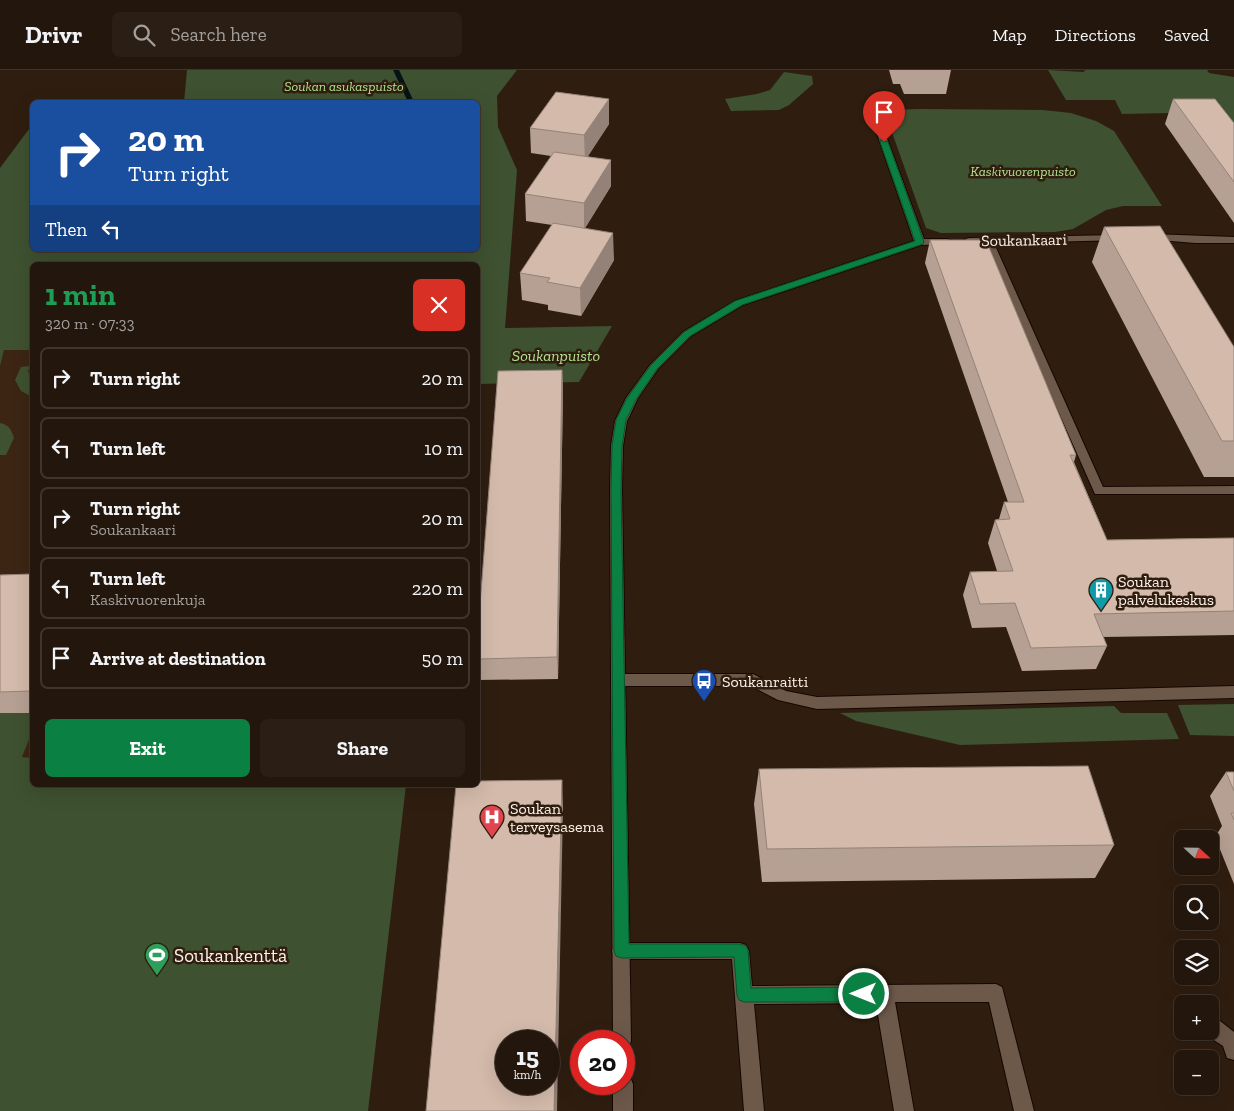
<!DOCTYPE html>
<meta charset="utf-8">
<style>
:root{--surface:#23160c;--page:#2b1f15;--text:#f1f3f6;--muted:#a39f9d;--line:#40352d;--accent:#0b8043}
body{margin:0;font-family:"Zilla Slab",serif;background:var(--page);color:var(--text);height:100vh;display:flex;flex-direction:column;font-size:19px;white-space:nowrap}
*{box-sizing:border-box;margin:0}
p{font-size:16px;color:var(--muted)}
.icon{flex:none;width:28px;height:28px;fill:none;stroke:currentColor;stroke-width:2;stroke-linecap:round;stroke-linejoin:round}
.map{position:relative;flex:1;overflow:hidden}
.panel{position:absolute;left:30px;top:192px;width:450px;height:525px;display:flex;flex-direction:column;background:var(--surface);border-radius:8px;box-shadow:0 5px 20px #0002,0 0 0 1px var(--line)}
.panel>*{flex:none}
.banner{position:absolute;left:30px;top:30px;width:450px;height:152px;border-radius:8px;box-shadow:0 5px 20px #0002,0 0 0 1px var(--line);background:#1a4fa0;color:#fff;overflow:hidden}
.needle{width:32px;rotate:112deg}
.buttons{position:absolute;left:1174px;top:760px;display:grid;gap:10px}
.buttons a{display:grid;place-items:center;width:45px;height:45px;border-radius:8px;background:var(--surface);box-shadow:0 5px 20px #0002,0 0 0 1px var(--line);font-size:25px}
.speed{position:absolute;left:495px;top:960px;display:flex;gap:10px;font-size:25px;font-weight:700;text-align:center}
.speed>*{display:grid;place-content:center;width:65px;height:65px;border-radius:50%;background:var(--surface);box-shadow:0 5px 20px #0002,0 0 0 1px var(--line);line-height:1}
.speed small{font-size:12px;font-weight:400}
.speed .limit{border:8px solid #d22;background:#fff;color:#111}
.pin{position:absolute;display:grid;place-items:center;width:42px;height:42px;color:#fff;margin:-51px -21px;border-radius:50% 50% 50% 0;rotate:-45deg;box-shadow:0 0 5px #0007}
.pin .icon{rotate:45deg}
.me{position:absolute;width:55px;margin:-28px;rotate:270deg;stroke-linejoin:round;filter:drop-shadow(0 0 4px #0008)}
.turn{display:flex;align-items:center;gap:18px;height:105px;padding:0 15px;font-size:22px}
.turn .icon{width:65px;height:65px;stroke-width:2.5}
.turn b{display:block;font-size:35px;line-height:42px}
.then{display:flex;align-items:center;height:48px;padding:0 15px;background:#0003;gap:10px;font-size:19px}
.round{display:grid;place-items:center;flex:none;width:52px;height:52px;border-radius:8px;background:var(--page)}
.summary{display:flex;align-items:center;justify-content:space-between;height:85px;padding:0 15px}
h1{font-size:30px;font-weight:700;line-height:38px;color:#1e9e55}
.action{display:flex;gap:10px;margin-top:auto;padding:10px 15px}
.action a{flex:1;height:58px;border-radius:8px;background:var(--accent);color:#fff;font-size:20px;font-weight:700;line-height:58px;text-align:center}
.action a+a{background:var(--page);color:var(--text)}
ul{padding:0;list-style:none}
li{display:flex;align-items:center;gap:15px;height:62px;margin:0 10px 8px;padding:0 5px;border:2px solid var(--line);border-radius:8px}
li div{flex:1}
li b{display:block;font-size:19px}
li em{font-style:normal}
header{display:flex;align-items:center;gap:30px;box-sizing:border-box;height:70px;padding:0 25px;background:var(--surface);border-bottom:1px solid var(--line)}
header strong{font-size:24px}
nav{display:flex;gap:28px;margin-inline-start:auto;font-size:18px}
.search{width:350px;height:45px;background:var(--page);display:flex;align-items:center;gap:12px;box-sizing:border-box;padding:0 18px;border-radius:8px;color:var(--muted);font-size:19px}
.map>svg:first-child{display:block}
.built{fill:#3c2513}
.green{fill:#3e5130}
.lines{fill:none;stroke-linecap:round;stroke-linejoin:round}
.stream{fill:#061314;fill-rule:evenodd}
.service-casing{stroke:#170700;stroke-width:2}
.minor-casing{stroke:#170700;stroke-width:2}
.service{fill:#6d594a;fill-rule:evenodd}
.minor{fill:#6d594a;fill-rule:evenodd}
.wall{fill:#b5a093}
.shaded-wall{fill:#948278}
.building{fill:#d3baab;stroke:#948278;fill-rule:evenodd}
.route{fill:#0b8043;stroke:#07532c}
.labels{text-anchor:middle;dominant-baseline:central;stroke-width:5;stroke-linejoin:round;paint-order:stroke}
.far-park-label{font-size:14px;font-style:italic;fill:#b0e38e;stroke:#2f1e10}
.street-label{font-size:16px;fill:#fff2e9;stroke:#2f1e10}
.park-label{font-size:16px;font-style:italic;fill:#b0e38e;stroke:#2f1e10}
.poi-label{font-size:16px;fill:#fff2e9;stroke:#2f1e10;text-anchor:start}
.near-poi-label{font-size:19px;fill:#fff2e9;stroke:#2f1e10;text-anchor:start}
</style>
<header>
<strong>Drivr</strong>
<div class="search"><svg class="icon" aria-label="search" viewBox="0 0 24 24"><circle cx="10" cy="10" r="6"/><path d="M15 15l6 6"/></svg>Search here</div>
<nav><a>Map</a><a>Directions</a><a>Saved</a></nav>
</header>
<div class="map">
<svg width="1234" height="1041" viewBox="0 0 1234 1041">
<rect width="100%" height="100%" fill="#2f1e10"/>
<polygon class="built" points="4,280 32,280 32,688 0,688 0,296"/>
<g class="green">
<polygon points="187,0 517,0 497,26 498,57 517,100 505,258 612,256 579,312 478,314 478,195 32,195 32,280 4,280 0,296 0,98 32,55 32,180 478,180 478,32 184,32"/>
<polygon points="1048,0 1083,2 1086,0 1207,0 1209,3 1234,7 1234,62 1219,42 1122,44 1115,30 1066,30"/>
<polygon points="784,2 812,6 813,14 789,35 779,40 731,41 725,29 757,24 770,20"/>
<polygon points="921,39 1043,40 1071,43 1096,51 1114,61 1162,136 1123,136 1106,140 1073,159 1055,162 941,163 926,158 884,40"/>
<polygon points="30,296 28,301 32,313 32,327 21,321 15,310 21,297"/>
<path d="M0,353C9,355 11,359 14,368L6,385H0Z"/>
<polygon points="1234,634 1234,666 1190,665 1178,635"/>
<polygon points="1114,636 1121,643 1167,643 1179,669 960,675 856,651 840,643"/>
<polygon points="32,642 32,662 22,687 32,688 32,715 406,715 368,1041 0,1041 0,643"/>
</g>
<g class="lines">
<polygon class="stream" points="393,0 399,0 414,32 408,32"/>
<defs>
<g id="service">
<polygon points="1151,164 1234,167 1234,173 1195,173 1147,169 1147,165"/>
<polygon points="988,168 993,171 1103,417 1234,416 1234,424 1095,424 983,171"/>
<polygon points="618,604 753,604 786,621 817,627 1234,616 1234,628 817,639 778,630 751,616 618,616 613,614 611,610 613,606"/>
<polygon points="621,873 740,873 746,875 749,881 752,916 996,914 1002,917 1034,1041 1014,1041 989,932 895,932 914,1041 894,1041 876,933 754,934 764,1041 744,1041 732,889 621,889 615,887 612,881 615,875"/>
<polygon points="1210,948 1220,951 1234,962 1234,990 1227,988 1223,976 1203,963 1203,961 1210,961"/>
</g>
<g id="minor">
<polygon points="874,34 878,37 882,55 924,169 947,169 951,170 951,174 921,175 743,235 691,266 658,299 638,328 627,351 623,376 622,419 631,971 629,977 624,979 624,971 613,971 610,419 611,376 615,351 626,328 650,295 683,262 735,231 914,171 874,55 870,37"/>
<polygon points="1119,165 1123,166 1123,170 968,174 963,171 968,168"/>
<polygon points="624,1005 630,1007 633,1014 633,1041 613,1041 613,1014 624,1014"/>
</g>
</defs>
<use href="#service" class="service-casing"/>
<use href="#minor" class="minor-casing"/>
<use href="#service" class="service"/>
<use href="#minor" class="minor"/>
</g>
<g class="wall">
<polygon points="889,0 951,0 946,24 904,24 900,14 893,14"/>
<polygon points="609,29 609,54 587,87 611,90 611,116 585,158 614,190 581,246 548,240 548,235 522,230 520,203 552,155 526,151 525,124 551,86 531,83 530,58"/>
<polygon points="1173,29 1234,53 1234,153 1165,54"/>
<polygon points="1104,157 1234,277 1234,407 1204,407 1092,192"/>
<polygon points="930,170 1076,385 1074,392 1107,470 1234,468 1234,565 1103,567 1107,576 1096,599 1022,601 1006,557 972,558 963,525 970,502 997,501 988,473 995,450 999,449 1004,432 1008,432 925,193"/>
<polygon points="562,300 563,322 558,609 478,610 478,561"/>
<polygon points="32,504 32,643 0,643 0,505"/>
<polygon points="759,699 1114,775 1095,808 762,812 754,734"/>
<polygon points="1226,702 1234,702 1234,814 1215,767 1222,756 1210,726"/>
</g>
<g class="shaded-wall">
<polygon points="609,29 609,54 585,91 584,65"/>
<polygon points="611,90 611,116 584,160 584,133"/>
<polygon points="613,163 614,190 581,246 580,218"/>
<polygon points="562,300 563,322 558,609 557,587"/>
<polygon points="562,710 563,736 557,1041 554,1041"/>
</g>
<g class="building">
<polygon points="556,22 609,29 584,65 530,58"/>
<polygon points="1173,29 1215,29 1234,53 1234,112"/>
<polygon points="554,82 611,90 584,133 525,124"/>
<polygon points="553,153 613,163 580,218 547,212 550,208 520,203"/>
<polygon points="1160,156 1234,277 1234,371 1222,371 1104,157"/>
<polygon points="930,170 986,170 1076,385 1070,385 1107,470 1234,468 1234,541 1094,544 1107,576 1031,578 1015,533 980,534 970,502 1013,501 995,450 1010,449 1004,432 1024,432"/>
<polygon points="562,300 557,587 478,589 478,561 498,301"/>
<polygon points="32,504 32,621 0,622 0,505"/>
<polygon points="1088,696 1114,775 767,779 759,699"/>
<polygon points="1226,702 1234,702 1234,721"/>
<path d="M562,710L554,1041H426L456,715H478V711ZM506,971H549V1014H506Z"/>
<polygon points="1231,743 1234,743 1234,750"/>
</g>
<polygon class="route" points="881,70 888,72 924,172 923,174 742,235 690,266 657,299 637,328 626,350 622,376 621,419 629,874 740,874 746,876 748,880 751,918 864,917 869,919 871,924 869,929 864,932 744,932 739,930 737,925 734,887 622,888 616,886 614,881 611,419 612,376 616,350 627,328 651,295 684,262 735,231 915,171 880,72"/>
<defs>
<symbol id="building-pin" viewBox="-11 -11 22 30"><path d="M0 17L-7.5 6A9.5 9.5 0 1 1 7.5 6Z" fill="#0f9aa8" stroke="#2f1e10"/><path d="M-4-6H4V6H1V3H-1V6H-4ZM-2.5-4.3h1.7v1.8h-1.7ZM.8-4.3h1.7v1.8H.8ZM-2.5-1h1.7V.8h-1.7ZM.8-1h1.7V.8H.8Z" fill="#fff"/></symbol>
<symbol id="bus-pin" viewBox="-11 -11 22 30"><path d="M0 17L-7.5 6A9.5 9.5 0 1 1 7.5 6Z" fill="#1a4fb4" stroke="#2f1e10"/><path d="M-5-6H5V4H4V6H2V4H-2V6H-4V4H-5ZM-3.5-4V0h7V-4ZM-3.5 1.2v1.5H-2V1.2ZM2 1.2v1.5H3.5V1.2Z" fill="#fff"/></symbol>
<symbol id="hospital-pin" viewBox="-11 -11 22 30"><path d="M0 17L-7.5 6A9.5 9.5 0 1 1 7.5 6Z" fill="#e0444e" stroke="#2f1e10"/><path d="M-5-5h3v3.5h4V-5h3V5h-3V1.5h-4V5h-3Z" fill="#fff"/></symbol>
<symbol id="stadium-pin" viewBox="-11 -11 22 30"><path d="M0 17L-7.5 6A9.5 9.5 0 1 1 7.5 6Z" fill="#2e9e5b" stroke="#2f1e10"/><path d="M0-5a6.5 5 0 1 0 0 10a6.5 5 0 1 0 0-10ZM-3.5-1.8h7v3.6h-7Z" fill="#fff"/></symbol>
</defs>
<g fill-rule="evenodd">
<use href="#building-pin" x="1087" y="506" width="28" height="38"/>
<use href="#bus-pin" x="690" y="597" width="28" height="38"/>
<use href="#hospital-pin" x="478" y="733" width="28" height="38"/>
<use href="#stadium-pin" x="143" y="871" width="28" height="38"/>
</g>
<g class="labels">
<g class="far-park-label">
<text x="344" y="16">Soukan asukaspuisto</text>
<text x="1023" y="101">Kaskivuorenpuisto</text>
</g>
<g class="street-label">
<text transform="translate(1024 170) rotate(-1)">Soukankaari</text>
</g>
<g class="park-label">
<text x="556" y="285">Soukanpuisto</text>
</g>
<g class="poi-label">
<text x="1118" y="511">Soukan<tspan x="1118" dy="18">palvelukeskus</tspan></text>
<text x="722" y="611">Soukanraitti</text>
<text x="510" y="738">Soukan<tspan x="510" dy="18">terveysasema</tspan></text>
</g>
<g class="near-poi-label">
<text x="174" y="885">Soukankenttä</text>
</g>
</g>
</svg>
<div class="buttons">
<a><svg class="needle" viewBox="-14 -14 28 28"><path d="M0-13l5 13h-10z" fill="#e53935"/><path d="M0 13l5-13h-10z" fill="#a39f9d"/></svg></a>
<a><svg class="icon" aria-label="search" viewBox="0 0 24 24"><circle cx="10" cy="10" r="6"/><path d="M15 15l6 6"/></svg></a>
<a><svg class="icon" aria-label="layers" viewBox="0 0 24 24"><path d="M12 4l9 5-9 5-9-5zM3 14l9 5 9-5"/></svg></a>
<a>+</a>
<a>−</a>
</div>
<div class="speed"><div>15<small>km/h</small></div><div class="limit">20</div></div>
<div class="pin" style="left:884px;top:72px;background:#d93025"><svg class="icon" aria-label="arrive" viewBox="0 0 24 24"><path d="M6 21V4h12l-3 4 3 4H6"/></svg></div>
<svg class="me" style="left:864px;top:924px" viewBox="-20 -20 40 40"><circle r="17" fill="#0b8043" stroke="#fff" stroke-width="3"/><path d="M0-11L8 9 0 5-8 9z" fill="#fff"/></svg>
<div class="banner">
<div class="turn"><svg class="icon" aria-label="right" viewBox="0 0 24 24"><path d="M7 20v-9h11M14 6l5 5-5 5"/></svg><div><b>20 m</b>Turn right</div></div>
<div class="then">Then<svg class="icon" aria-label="left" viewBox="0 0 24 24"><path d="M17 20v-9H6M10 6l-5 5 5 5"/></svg></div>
</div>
<section class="panel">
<div class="summary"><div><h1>1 min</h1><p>320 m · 07:33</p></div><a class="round" style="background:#d93025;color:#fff"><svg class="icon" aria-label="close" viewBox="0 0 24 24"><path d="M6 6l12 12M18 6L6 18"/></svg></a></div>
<ul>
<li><svg class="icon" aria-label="right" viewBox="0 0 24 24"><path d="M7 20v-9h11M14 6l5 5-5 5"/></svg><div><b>Turn right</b></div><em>20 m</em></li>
<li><svg class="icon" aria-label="left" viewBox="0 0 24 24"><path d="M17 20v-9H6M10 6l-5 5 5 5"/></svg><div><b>Turn left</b></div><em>10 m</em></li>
<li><svg class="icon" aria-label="right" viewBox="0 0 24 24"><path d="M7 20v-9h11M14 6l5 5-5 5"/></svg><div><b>Turn right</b><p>Soukankaari</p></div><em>20 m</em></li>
<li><svg class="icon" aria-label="left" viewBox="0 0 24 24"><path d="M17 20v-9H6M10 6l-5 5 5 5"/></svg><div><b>Turn left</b><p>Kaskivuorenkuja</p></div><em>220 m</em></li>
<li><svg class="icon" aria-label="arrive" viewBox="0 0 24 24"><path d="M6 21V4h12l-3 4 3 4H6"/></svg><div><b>Arrive at destination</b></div><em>50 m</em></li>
</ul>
<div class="action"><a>Exit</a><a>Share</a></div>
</section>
</div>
